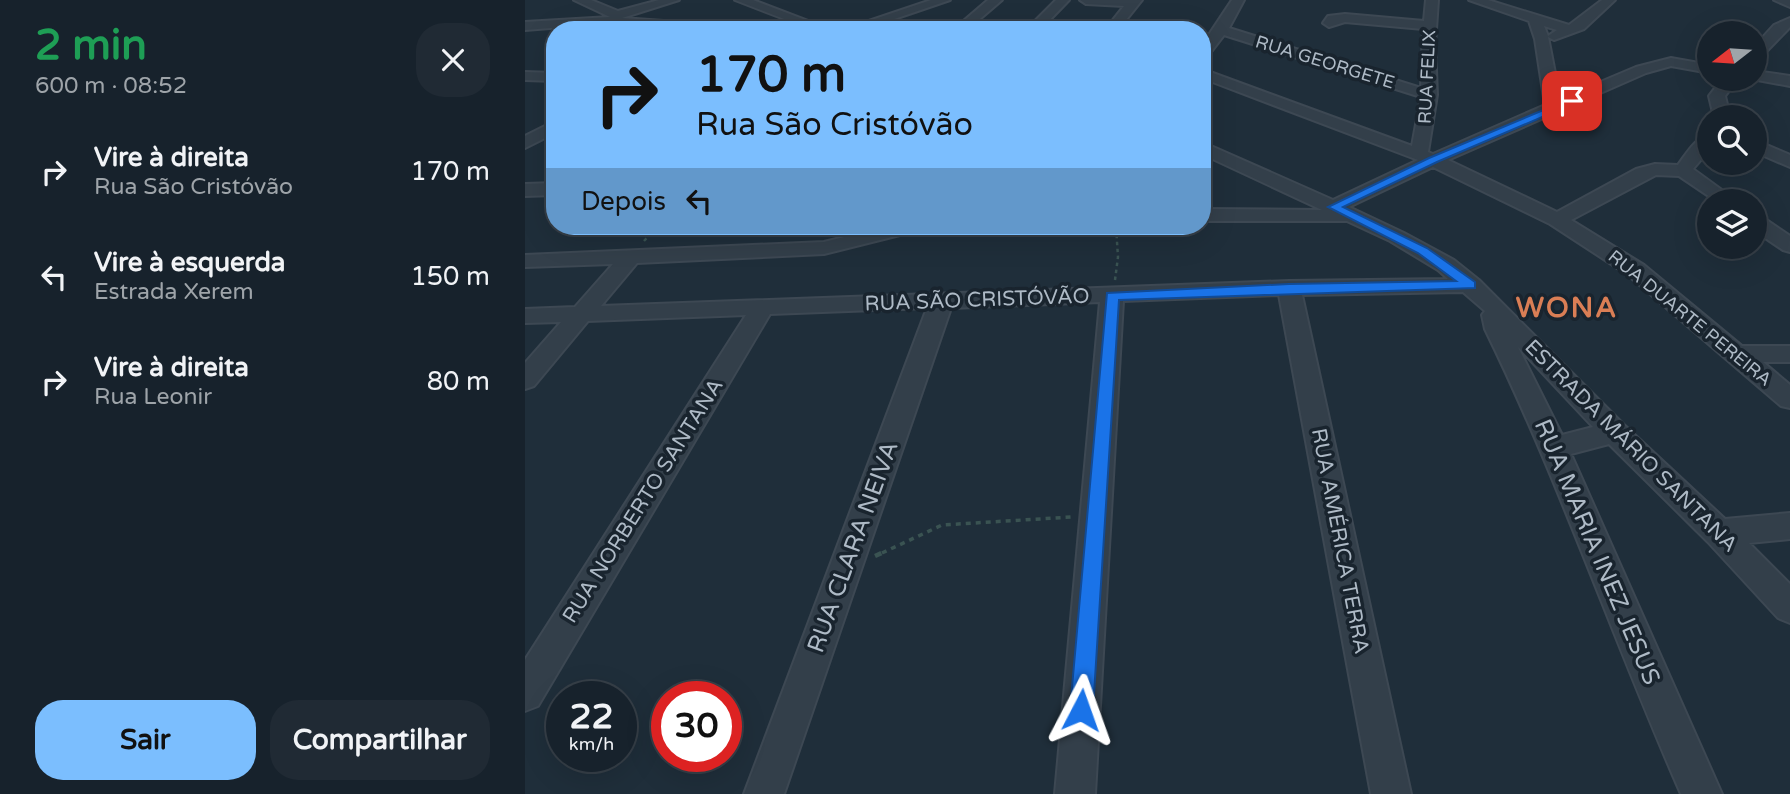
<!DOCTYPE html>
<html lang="pt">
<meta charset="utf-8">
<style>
:root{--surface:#17222c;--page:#202a34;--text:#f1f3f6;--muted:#9ea4a9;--line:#363f48;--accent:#7bbefe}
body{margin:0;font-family:"Varela Round",sans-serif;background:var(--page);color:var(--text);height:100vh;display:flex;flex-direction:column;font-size:26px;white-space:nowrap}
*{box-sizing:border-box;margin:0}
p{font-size:23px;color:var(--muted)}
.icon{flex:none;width:38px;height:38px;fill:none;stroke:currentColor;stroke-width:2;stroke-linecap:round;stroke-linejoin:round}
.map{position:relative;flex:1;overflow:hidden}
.sheet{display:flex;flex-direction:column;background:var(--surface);width:525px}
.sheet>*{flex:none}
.guide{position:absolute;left:21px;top:21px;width:665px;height:214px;border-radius:28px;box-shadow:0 7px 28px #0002,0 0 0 2px var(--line);background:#7bbefe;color:#111;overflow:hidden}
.needle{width:46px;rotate:253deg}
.tools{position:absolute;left:1172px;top:21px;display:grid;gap:14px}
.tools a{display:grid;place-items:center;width:70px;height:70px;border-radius:50%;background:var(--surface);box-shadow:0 7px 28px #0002,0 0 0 2px var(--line);font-size:35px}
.speed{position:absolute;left:21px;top:681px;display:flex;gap:14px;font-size:35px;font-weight:700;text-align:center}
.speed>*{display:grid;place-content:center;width:91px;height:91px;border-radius:50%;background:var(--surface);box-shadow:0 7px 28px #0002,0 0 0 2px var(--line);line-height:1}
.speed small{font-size:18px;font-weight:400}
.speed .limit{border:10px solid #d22;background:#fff;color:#111}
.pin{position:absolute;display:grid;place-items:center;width:60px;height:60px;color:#fff;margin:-30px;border-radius:14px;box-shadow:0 4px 10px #0006}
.me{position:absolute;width:77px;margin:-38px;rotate:4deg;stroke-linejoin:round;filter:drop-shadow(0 0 5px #0008)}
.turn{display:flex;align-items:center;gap:24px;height:147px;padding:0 35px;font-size:32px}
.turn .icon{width:91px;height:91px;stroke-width:2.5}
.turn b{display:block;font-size:49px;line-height:60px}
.then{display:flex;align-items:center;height:66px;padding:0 35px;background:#0003;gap:14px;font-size:26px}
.round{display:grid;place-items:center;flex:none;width:74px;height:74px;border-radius:28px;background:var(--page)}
.summary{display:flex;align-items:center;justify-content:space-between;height:119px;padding:0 35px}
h1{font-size:42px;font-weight:700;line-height:52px;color:#1e9e55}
.cta{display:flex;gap:14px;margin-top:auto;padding:14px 35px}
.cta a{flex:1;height:80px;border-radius:28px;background:var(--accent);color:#111;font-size:28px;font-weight:700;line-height:80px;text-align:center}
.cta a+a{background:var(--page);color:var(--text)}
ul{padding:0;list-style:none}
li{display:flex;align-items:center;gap:21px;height:105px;padding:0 35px}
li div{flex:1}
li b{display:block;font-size:26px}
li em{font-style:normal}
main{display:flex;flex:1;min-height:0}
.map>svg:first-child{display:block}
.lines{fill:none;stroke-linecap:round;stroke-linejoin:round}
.minor-casing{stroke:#3d4853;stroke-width:4}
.path-far2{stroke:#3a5352;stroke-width:2.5;stroke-dasharray:3.5 3.5;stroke-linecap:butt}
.path-far1{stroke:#3a5352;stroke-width:3.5;stroke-dasharray:5 5;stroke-linecap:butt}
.path{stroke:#3a5352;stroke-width:4.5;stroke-dasharray:7 7;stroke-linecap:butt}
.minor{fill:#333f4a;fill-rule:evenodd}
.route{fill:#1a73e8;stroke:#114b97;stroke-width:2}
.labels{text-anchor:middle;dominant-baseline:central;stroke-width:7;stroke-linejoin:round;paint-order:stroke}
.far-street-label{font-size:18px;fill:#aebac6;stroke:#19242e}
.street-label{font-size:21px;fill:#aebac6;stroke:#19242e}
.near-street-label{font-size:24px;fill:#aebac6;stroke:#19242e}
.district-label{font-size:28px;font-weight:bold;letter-spacing:2px;fill:#da7e55;stroke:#19242e}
</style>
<main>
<section class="sheet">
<div class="summary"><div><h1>2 min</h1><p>600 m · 08:52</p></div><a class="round"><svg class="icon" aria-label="close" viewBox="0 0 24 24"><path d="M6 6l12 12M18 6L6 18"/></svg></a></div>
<ul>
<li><svg class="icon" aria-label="right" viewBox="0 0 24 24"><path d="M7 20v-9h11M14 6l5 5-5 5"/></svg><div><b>Vire à direita</b><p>Rua São Cristóvão</p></div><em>170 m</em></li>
<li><svg class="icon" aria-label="left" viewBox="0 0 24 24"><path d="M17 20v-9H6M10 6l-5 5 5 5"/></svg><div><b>Vire à esquerda</b><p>Estrada Xerem</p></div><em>150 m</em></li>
<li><svg class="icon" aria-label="right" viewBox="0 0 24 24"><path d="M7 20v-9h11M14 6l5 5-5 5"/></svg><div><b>Vire à direita</b><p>Rua Leonir</p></div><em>80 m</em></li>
</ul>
<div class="cta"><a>Sair</a><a>Compartilhar</a></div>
</section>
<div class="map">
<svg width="1265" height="794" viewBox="0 0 1265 794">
<rect width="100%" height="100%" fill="#1f2e3a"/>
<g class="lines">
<defs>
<g id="minor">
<polygon points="49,0 66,0 93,11 134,0 154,0 97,18 208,26 214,30 153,30 76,24 0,30 0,22 85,17"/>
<polygon points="210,0 228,0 307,30 288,30"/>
<polygon points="406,0 425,0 337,30 317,30"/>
<polygon points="463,0 477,0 442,30 428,30"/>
<polygon points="531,0 544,0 515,30 501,30"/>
<polygon points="555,0 617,0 593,30 580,30 599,6 561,4"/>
<path d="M707,0H719L704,28L896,88L898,29L820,22L804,27L798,23L803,16L820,14L899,21L901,0H913L910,44L912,95L903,152L908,154L1020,105L1010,39L1004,21L944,0H963L1044,25L1077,0H1090L1059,29L1029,40L1023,37L1035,99L1111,67L1146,58L1185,65V73L1146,66L1121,73L923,160L1032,212L1111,169L1130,164L1153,165C1162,153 1170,138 1185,134V149L1168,169L1212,201H1191L1154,176L1131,175L1046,220L1119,265L1217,346H1265V362H1238L1265,385V408L1256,406L1103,275L1025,224L908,167L824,207L879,233L929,260L954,280L1099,425L1200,519L1265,513V539L1224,543L1265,584V623L1253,618L1183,542L1084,444L1046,454L1197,794H1156C1088,640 1034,480 960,329L957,315L960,311L938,292L777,295L886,794H846L754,295L598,301L570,794H530L575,302L426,308L259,794H219L402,308L245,314L13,706L0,711V660L221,315L63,321L9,386L0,389V363L36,322L0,323V309L50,307L88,264L0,267V255L299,242L364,226H398L395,230L299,254L112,263L76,306L764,281L923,279L913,270L865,241L822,221H677V209L797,210L677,154V142L808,200L893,160L677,78V69L887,146L896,97L699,35L682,57L677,58V45ZM1019,26L1032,30L1023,36ZM993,347L1068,427L1037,435Z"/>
<polygon points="1249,0 1265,0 1265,7"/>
<polygon points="1265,18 1265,27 1235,58 1230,59 1230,46 1249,25"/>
<polygon points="1230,71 1265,76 1265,86 1227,79 1230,79"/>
<polygon points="0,72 30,73 30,81 0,80"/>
<polygon points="1197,79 1213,79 1200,96 1205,117 1189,117 1184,96"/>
<polygon points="30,121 30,133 0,148 0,136"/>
<polygon points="1230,140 1265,155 1265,167 1230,152"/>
<polygon points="30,183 30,195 0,196 0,184"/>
<polygon points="1230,215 1237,217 1265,236 1265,252 1258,250 1230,231"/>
</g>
</defs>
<use href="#minor" class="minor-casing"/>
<g class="path-far2">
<polyline points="119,241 133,226"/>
<polyline points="590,280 593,257 591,226"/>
</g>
<polyline class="path-far1" points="357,553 417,525 546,517"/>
<polyline class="path" points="350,556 361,551"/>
<use href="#minor" class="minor"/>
</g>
<polygon class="route" points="1047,98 1052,101 1050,103 912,162 818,207 902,248 950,282 950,288 594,300 568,710 564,718 556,722 548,718 545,710 582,293 764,284 931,281 893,253 803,207 904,158"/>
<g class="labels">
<g class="far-street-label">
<text transform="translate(800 62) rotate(17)">RUA GEORGETE</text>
<text transform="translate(902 77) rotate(-87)">RUA FELIX</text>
<text transform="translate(1165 318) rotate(39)">RUA DUARTE PEREIRA</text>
</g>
<g class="street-label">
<text transform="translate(452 300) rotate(-2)">RUA SÃO CRISTÓVÃO</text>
<text transform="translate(1106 446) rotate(45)">ESTRADA MÁRIO SANTANA</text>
<text transform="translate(118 501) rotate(-58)">RUA NORBERTO SANTANA</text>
<text transform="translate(815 541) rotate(79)">RUA AMÉRICA TERRA</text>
</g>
<g class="near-street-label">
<text transform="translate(328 547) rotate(-70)">RUA CLARA NEIVA</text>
<text transform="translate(1072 552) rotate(67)">RUA MARIA INEZ JESUS</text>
</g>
<g class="district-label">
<text x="1042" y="308">WONA</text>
</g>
</g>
</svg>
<div class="tools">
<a><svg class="needle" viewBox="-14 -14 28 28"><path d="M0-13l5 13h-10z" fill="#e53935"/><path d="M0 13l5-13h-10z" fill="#9ea4a9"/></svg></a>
<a><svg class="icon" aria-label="search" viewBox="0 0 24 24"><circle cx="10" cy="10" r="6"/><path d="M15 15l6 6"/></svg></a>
<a><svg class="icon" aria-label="layers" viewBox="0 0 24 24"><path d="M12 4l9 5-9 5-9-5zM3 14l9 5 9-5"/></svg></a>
</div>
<div class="speed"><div>22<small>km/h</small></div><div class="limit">30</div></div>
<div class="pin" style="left:1047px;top:101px;background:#d93025"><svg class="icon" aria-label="arrive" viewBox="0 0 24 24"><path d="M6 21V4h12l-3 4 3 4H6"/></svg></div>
<svg class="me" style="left:556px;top:710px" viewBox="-20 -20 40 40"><path d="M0-17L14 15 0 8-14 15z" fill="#1a73e8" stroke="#fff" stroke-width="4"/></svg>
<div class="guide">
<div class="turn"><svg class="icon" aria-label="right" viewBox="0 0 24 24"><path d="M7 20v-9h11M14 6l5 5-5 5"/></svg><div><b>170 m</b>Rua São Cristóvão</div></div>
<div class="then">Depois<svg class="icon" aria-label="left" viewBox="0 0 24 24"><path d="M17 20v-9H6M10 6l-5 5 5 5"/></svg></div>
</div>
</div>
</main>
